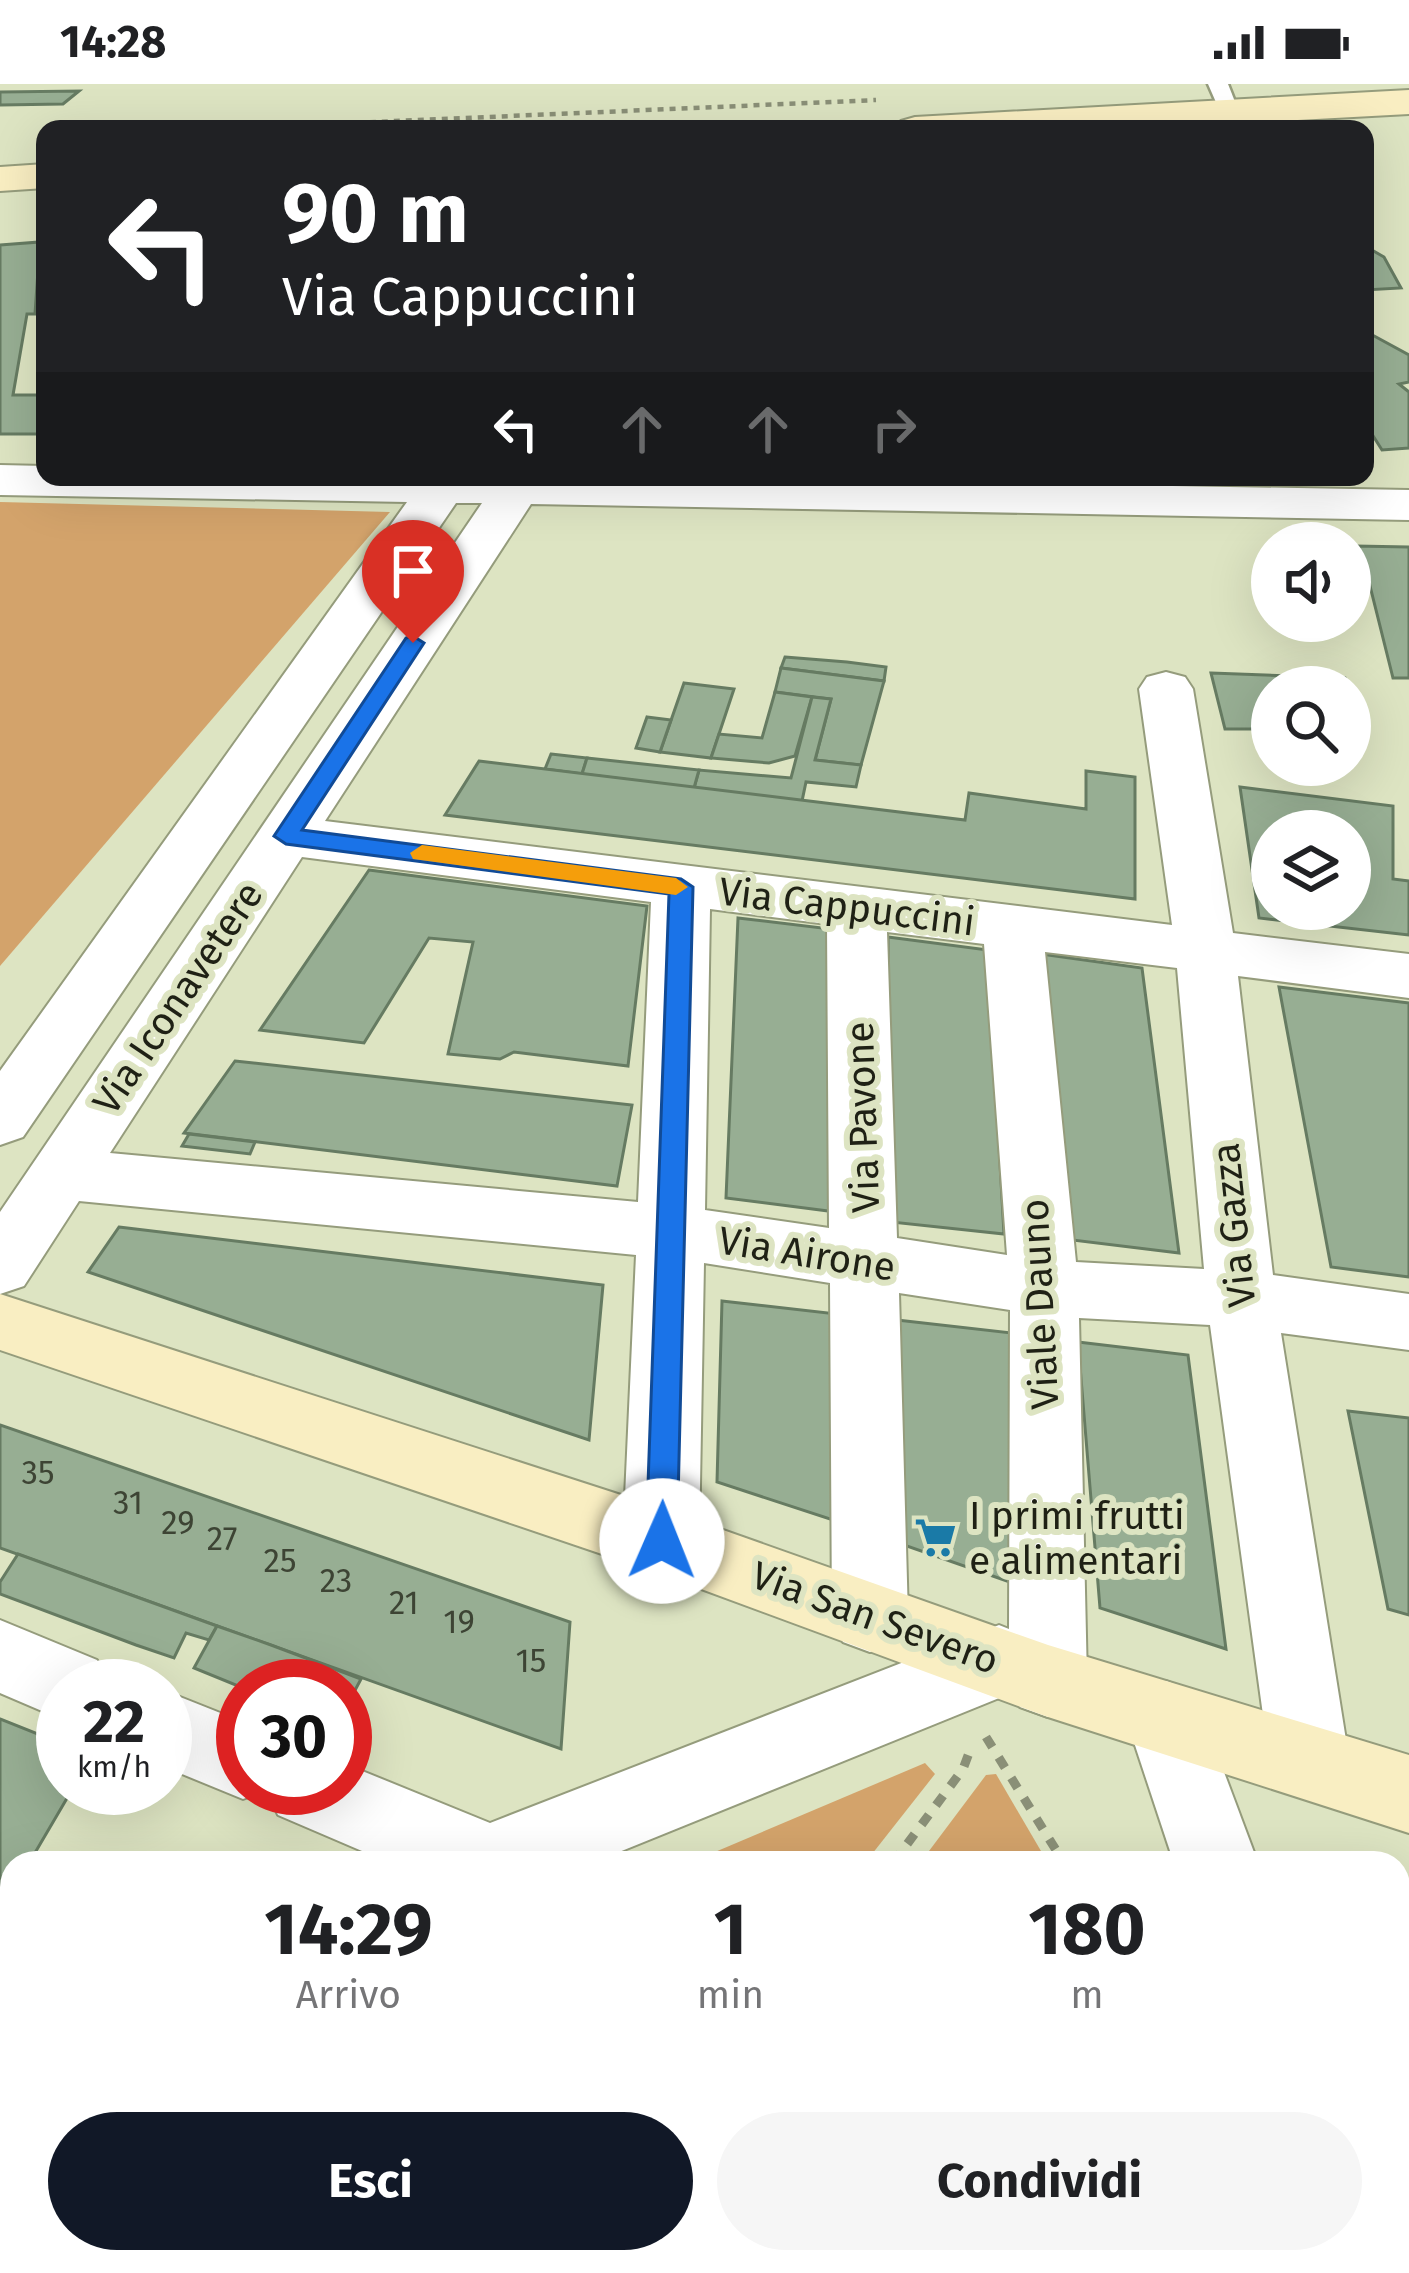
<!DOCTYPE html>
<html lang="it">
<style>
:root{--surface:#fff;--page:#f6f6f6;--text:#202124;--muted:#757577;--accent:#111827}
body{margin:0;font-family:"Fira Sans",sans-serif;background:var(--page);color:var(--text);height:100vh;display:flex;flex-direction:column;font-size:45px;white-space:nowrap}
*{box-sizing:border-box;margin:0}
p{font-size:39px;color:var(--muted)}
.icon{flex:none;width:66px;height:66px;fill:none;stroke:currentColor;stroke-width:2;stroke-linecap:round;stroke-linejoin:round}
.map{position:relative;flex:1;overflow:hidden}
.side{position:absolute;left:0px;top:1767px;width:1410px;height:423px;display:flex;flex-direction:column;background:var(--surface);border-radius:36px 36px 0 0;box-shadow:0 12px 48px #0002}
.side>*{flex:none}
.top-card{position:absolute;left:36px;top:36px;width:1338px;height:366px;border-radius:24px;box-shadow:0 12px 48px #0002;background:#202124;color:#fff;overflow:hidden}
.buttons{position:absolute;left:1251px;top:438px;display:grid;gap:24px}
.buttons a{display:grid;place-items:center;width:120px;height:120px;border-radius:50%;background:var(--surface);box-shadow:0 12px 48px #0002;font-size:60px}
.speed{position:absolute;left:36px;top:1575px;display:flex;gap:24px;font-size:60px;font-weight:700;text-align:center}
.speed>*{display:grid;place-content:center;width:156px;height:156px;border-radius:50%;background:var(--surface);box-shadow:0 12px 48px #0002;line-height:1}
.speed small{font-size:30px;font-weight:400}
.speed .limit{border:18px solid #d22;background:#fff;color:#111}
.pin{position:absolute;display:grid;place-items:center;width:102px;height:102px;color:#fff;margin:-123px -51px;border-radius:50% 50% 50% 0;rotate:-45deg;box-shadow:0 0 12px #0007}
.pin .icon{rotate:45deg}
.me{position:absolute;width:132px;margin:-66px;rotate:1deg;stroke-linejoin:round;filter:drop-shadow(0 0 9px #0008)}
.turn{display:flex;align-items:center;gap:42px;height:252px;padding:0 48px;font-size:54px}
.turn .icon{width:156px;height:156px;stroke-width:2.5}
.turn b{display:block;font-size:84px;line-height:102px}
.lanes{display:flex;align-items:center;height:114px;padding:0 48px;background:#0003;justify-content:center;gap:60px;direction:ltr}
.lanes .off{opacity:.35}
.eta{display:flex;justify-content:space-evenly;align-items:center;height:204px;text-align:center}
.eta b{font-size:72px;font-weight:700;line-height:84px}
.action{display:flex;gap:24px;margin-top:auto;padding:24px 48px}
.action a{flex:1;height:138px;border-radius:72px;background:var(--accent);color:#fff;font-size:48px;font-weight:700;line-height:138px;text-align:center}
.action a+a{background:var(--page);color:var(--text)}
.status{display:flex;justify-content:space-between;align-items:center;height:84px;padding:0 60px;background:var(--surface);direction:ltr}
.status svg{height:33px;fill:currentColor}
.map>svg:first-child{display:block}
.green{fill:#d3a36b}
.water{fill:#62d5a5}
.building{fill:#97ae93;stroke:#667b62;stroke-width:3;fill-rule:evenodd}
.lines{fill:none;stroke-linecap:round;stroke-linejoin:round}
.lane-casing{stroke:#959c7c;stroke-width:5}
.street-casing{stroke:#959c7c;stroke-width:4}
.secondary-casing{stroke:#959c7c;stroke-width:4}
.path-far1{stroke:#8a8f77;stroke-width:4.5;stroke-dasharray:6 6;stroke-linecap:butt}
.path{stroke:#8a8f77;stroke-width:9;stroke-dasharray:12 12;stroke-linecap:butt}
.lane{fill:#fff;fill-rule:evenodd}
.street{fill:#fff;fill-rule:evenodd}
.secondary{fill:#f9eec2;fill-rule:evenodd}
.route{fill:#1a73e8;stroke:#114b97;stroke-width:3}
.slow{fill:#f59e0b}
.labels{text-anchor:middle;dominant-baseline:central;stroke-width:12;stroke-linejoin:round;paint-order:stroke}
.number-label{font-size:33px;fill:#3d4434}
.street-label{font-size:39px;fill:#1f2115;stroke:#dde4c2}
.poi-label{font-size:39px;fill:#1f2115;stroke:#dde4c2;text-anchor:start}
</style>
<div class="status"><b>14:28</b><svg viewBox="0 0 49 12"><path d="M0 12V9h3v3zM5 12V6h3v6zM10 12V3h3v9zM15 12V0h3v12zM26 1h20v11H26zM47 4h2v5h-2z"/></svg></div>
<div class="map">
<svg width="1409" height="2189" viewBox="0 0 1409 2189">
<rect width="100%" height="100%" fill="#dde4c2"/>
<g class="green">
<polygon points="0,418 390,428 0,882"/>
<polygon points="925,1679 935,1690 865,1779 689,1779"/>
<polygon points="996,1690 1048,1779 920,1779 986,1691"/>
<polygon points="83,2178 525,2178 528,2189 86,2189"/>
<polygon points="855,2178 1279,2178 1286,2189 859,2189"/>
</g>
<polygon class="water" points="615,2178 737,2178 730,2189 620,2189"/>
<g class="building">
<polygon points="79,7 63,20 0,21 0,8"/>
<polygon points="40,158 35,230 27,230 13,311 45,311 45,350 0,350 0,161"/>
<polygon points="1365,162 1384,173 1401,204 1365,206"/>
<polygon points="1365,247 1409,271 1409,298 1399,300 1409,308 1409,364 1382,366 1365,339 1365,306 1370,304 1365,300"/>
<polygon points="1355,462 1409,463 1409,594 1393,594 1363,474 1358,475"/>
<polygon points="785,573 847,578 886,583 884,597 781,584"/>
<polygon points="781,584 884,597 861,681 815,676 831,615 775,608"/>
<polygon points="1211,589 1345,594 1348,603 1272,603 1272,645 1225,645"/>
<polygon points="684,599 734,605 711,674 660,668"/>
<polygon points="775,608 812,613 795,672 769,679 711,674 719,650 762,654"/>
<polygon points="812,613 831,615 815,676 861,681 856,703 806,698 802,717 694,704 699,686 791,694"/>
<polygon points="647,633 671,636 660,668 636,664"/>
<polygon points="551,670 587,674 582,690 545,685"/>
<polygon points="587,674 699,686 694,704 582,690"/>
<polygon points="479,677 965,736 969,709 1086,725 1086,687 1135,693 1135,815 445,731"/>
<path d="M1240,703L1393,722V795L1409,797V851L1259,834ZM1272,747H1350V825H1272Z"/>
<polygon points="369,786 647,822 628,982 514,968 500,975 448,970 473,858 429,854 364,959 260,946"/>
<polygon points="738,834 839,846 836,1128 726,1114"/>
<polygon points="888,853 988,866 1004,1150 891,1138"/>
<polygon points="1041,870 1142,884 1179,1169 1064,1155"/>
<polygon points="1279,903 1409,919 1409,1193 1331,1183"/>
<polygon points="235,977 632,1021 617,1102 184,1049"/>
<polygon points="189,1050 255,1058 250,1070 182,1062"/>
<polygon points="119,1143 603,1201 589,1356 88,1188"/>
<polygon points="722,1217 837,1230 833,1436 717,1398"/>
<polygon points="897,1236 1012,1249 1027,1504 901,1460"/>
<polygon points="1078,1258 1188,1271 1226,1565 1100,1524"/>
<polygon points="1348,1327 1409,1334 1409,1531 1388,1525"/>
<polygon points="0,1341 570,1538 561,1665 0,1464"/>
<polygon points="18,1470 159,1521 217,1542 209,1556 186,1549 174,1574 136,1561 0,1510 0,1498"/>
<polygon points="217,1542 271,1561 311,1576 296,1602 243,1604 194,1584"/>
<polygon points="311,1576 361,1595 345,1625 345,1602 296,1602"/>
<polygon points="0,1635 63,1660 63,1704 73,1704 29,1779 12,1779 12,1807 0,1827"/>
</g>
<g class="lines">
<defs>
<polygon id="lane" points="1208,0 1228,0 1239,28 1236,32 1222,32"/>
<g id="street">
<path d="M0,381L45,382V393H658L1409,406V436L531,420L325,737L1172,841L1139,605L1147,593L1166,588L1185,593L1193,605L1233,849L1409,870V914L1238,892L1273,1191L1409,1210V1266L1281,1249L1349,1675L1337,1702L1309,1713L1281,1702L1269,1675L1210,1241L1079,1234L1087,1597L1076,1623L1048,1633L1020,1623L1014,1608L592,1779H390L278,1731L267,1706L243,1715L165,1683V1607L243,1638V1704H345V1680L490,1739L999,1541L1009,1545L1010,1226L899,1209L908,1533L897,1558L870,1568L843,1558L832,1533L830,1199L704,1179L699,1457L688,1480L661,1490L634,1480L623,1457L636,1171L79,1117L24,1202L0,1210V1128L482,419H456L23,1053L0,1061V987L407,418L0,411ZM302,773L651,818L638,1118L110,1069ZM710,825L827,840L829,1144L705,1126ZM887,848L984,860L1007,1171L897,1154ZM1045,868L1177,884L1204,1185L1076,1178Z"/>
<polygon points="0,1536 97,1576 108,1602 63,1602 63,1636 0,1609"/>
<polygon points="1166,1597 1194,1608 1258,1779 1174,1779 1126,1634 1138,1608"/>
<polygon points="12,1928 12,2016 0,2021 0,1933"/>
<polygon points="1398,2136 1409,2140 1409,2189 1345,2189 1342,2178 1398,2178"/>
</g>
<g id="secondary">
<polygon points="1409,6 1409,30 1132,45 895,45 901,37 915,33"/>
<polygon points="45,80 45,104 0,107 0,83"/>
<polygon points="0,1210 661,1424 1048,1561 1409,1671 1409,1749 1048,1633 658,1489 0,1266"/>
</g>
</defs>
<use href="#lane" class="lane-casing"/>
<use href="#street" class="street-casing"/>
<use href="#secondary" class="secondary-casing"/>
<polyline class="path-far1" points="214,45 876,16"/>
<g class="path">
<polyline points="986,1653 1064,1779"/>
<polyline points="893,1779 963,1685 972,1661"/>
<polyline points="70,2178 73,2189"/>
<polyline points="568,2178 572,2189"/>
<polyline points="818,2178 823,2189"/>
<polyline points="1300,2178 1307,2189"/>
</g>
<use href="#lane" class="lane"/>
<use href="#street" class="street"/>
<use href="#secondary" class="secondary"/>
</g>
<polygon class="route" points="413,552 424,559 302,746 681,795 693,803 677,1457 672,1467 662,1471 651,1467 646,1457 669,810 286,760 274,752 406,554"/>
<polygon class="slow" points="422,761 676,794 688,803 676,811 413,775 410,769"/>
<defs>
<symbol id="supermarket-bare" viewBox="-9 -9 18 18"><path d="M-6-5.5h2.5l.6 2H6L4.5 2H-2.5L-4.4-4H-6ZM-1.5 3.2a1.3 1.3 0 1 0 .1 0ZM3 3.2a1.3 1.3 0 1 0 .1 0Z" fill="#1a7aa7" stroke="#dde4c2" stroke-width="2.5" paint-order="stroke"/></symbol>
</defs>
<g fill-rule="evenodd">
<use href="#supermarket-bare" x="906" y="1424" width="59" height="59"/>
</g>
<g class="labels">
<g class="number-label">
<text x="38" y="1389">35</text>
<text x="128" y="1419">31</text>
<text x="178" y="1439">29</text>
<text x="222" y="1455">27</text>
<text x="280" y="1477">25</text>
<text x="336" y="1497">23</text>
<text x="404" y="1519">21</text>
<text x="459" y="1538">19</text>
<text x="531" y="1577">15</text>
</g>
<g class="street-label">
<text transform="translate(847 823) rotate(7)">Via Cappuccini</text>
<text transform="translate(178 914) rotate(-56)">Via Iconavetere</text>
<text transform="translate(863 1033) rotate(-92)">Via Pavone</text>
<text transform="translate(1234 1141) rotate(-96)">Via Gazza</text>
<text transform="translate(807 1170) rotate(9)">Via Airone</text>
<text transform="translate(1040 1220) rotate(-93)">Viale Dauno</text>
<text transform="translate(875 1534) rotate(20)">Via San Severo</text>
</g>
<g class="poi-label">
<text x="969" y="1432">I primi frutti<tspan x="969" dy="45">e alimentari</tspan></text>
</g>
</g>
</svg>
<div class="buttons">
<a><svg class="icon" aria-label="sound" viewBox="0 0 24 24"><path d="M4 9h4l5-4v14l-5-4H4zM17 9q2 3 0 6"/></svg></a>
<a><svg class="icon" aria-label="search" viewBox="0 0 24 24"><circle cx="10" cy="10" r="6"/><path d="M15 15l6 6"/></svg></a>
<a><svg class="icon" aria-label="layers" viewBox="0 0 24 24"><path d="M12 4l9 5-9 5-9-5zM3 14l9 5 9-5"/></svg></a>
</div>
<div class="speed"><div>22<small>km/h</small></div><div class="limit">30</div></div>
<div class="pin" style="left:413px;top:559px;background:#d93025"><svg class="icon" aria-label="arrive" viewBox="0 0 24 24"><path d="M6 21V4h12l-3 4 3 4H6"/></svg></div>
<svg class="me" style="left:662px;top:1457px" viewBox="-20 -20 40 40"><circle r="19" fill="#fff"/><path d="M0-13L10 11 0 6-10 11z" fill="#1a73e8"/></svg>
<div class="top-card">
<div class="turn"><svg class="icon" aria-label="left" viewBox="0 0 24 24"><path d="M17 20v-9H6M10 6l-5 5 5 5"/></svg><div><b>90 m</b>Via Cappuccini</div></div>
<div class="lanes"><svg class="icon" aria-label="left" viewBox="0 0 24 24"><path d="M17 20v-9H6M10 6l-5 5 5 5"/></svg><svg class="icon off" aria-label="ahead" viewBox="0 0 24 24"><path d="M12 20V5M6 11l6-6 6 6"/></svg><svg class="icon off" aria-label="ahead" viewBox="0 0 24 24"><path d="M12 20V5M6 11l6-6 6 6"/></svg><svg class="icon off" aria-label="right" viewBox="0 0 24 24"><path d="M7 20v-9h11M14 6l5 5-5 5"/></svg></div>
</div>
<section class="side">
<div class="eta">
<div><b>14:29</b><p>Arrivo</p></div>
<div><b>1</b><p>min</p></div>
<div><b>180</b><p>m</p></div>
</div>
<div class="action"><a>Esci</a><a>Condividi</a></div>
</section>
</div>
